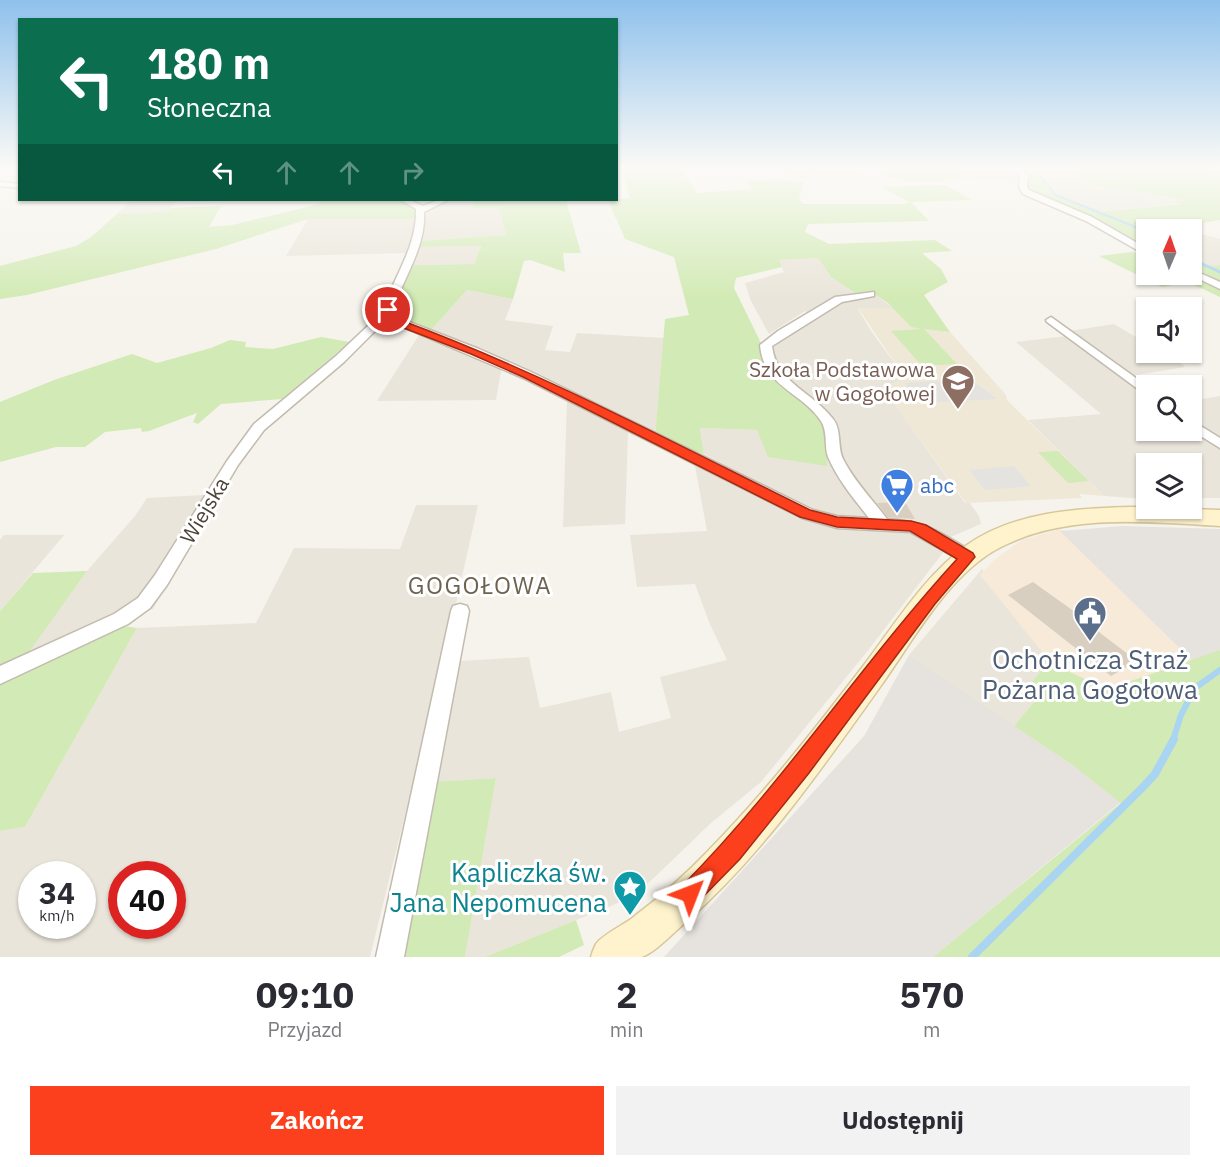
<!DOCTYPE html>
<html lang="pl">
<meta charset="utf-8">
<style>
:root{--surface:#fff;--page:#f2f2f3;--text:#2b2b33;--muted:#7c7c81;--accent:#fc3f1d}
body{margin:0;font-family:"IBM Plex Sans",sans-serif;background:var(--page);color:var(--text);height:100vh;display:flex;flex-direction:column;font-size:22px;white-space:nowrap}
*{box-sizing:border-box;margin:0}
p{font-size:20px;color:var(--muted)}
.icon{flex:none;width:33px;height:33px;fill:none;stroke:currentColor;stroke-width:2;stroke-linecap:round;stroke-linejoin:round}
.map{position:relative;height:957px;overflow:hidden}
.side{display:flex;flex-direction:column;background:var(--surface);flex:1}
.side>*{flex:none}
.banner{position:absolute;left:18px;top:18px;width:600px;height:183px;border-radius:0px;box-shadow:0 2px 4px #0004;background:#0b6e4f;color:#fff;overflow:hidden}
.needle{width:39px;rotate:2deg}
.tools{position:absolute;left:1136px;top:219px;display:grid;gap:12px}
.tools a{display:grid;place-items:center;width:66px;height:66px;border-radius:0px;background:var(--surface);box-shadow:0 2px 4px #0004;font-size:30px}
.speed{position:absolute;left:18px;top:861px;display:flex;gap:12px;font-size:30px;font-weight:700;text-align:center}
.speed>*{display:grid;place-content:center;width:78px;height:78px;border-radius:50%;background:var(--surface);box-shadow:0 2px 4px #0004;line-height:1}
.speed small{font-size:15px;font-weight:400}
.speed .limit{border:9px solid #d22;background:#fff;color:#111}
.pin{position:absolute;display:grid;place-items:center;width:51px;height:51px;color:#fff;margin:-26px;border:3px solid #fff;border-radius:50%;box-shadow:0 2px 6px #0007}
.me{position:absolute;width:66px;margin:-33px;rotate:45deg;stroke-linejoin:round;filter:drop-shadow(0 0 4px #0008)}
.turn{display:flex;align-items:center;gap:21px;height:126px;padding:0 30px;font-size:27px}
.turn .icon{width:78px;height:78px;stroke-width:2.5}
.turn b{display:block;font-size:42px;line-height:51px}
.lanes{display:flex;align-items:center;height:57px;padding:0 30px;background:#0003;justify-content:center;gap:30px;direction:ltr}
.lanes .off{opacity:.35}
.eta{display:flex;justify-content:space-evenly;align-items:center;height:102px;text-align:center}
.eta b{font-size:36px;font-weight:800;line-height:42px}
.primary-button{display:flex;gap:12px;margin-top:auto;padding:12px 30px}
.primary-button a{flex:1;height:69px;border-radius:0px;background:var(--accent);color:#fff;font-size:24px;font-weight:800;line-height:69px;text-align:center}
.primary-button a+a{background:var(--page);color:var(--text)}
.map>svg:first-child{display:block}
.residential{fill:#eae5da;fill-rule:evenodd}
.commercial{fill:#f7ead8}
.industrial{fill:#e6e2dd}
.education{fill:#efe8d6}
.green{fill:#d2eab5}
.parking{fill:#e5e3e0}
.lines{fill:none;stroke-linecap:round;stroke-linejoin:round}
.stream-far3{stroke:#a9d4f2;stroke-width:2}
.stream-far2{stroke:#a9d4f2;stroke-width:3}
.stream-far1{stroke:#a9d4f2;stroke-width:6}
.stream{stroke:#a9d4f2;stroke-width:8}
.building{fill:#d8cfc1}
.street-casing{stroke:#c2bbae;stroke-width:3}
.secondary-casing{stroke:#d6c79b;stroke-width:3}
.street{fill:#fff;fill-rule:evenodd}
.secondary{fill:#fff3cd;fill-rule:evenodd}
.route{fill:#fc3f1d;stroke:#a42913;stroke-width:1.5}
.labels{text-anchor:middle;dominant-baseline:central;stroke-width:6;stroke-linejoin:round;paint-order:stroke}
.education-label{font-size:21px;fill:#785e54;stroke:#fff;text-anchor:end}
.shop-label{font-size:21px;fill:#366cbe;stroke:#fff;text-anchor:start}
.street-label{font-size:21px;fill:#4b4439;stroke:#fff}
.quarter-label{font-size:24px;letter-spacing:1.5px;fill:#6e6250;stroke:#fff}
.near-service-label{font-size:26px;fill:#4e5e75;stroke:#fff}
.near-culture-label{font-size:26px;fill:#0d838f;stroke:#fff;text-anchor:end}
</style>
<div class="map">
<svg width="1220" height="957" viewBox="0 0 1220 957">
<rect width="100%" height="100%" fill="#f6f3ec"/>
<g class="residential">
<polygon points="779,167 850,167 863,177 791,178"/>
<polygon points="959,167 1011,167 1020,175 1019,185 1008,182 961,178"/>
<polygon points="1020,167 1133,167 1121,170 1080,169 1192,200 1177,201 1183,203 1098,212 1057,194 1043,174 1026,173"/>
<polygon points="131,200 178,200 168,211 117,214"/>
<polygon points="450,200 472,200 473,208 500,206 506,235 419,241 427,209 436,203"/>
<polygon points="308,219 416,219 409,255 406,253 286,256"/>
<polygon points="1191,231 1220,239 1220,265 1208,266 1191,259"/>
<polygon points="481,246 474,264 411,265 419,247"/>
<polygon points="818,258 831,277 855,293 869,291 894,308 858,309 871,331 899,369 899,381 884,389 965,503 970,503 979,516 981,524 946,539 908,521 858,519 823,514 805,508 704,454 700,428 757,430 780,382 771,347 815,319 805,311 769,334 751,301 745,283 784,272 778,260"/>
<polygon points="467,290 513,299 505,320 553,326 545,350 570,352 577,333 664,338 655,437 429,332"/>
<polygon points="1114,324 1146,343 1146,352 1169,353 1185,367 1131,376 1070,331"/>
<polygon points="421,332 502,366 496,400 377,401"/>
<polygon points="1067,336 1146,393 1146,430 1191,430 1191,425 1220,445 1220,498 1200,498 1201,502 1191,502 1191,464 1146,464 1146,499 1104,496 1028,420 1101,414 1016,342"/>
<polygon points="1220,396 1220,440 1191,419 1191,401"/>
<polygon points="567,400 628,432 625,524 563,527"/>
<path d="M695,466L729,477L805,520L849,530L905,528L945,550L866,653L761,782L711,823L635,896L485,957H465L496,778L427,783L442,665L370,957H0V831L25,827L137,628L256,623L294,548L400,549L416,505H478L443,662L529,657L540,708L611,692L619,732L671,718L660,677L727,660L709,622L695,584L637,587L630,535L707,531ZM32,874H82V926H32ZM122,874H172V926H122Z"/>
<polygon points="223,489 153,609 98,622 28,653 87,571 135,516 147,498 204,495"/>
<polygon points="4,535 64,535 0,611 0,540"/>
<polygon points="982,569 1056,666 1026,689 1038,697 1014,726 909,655"/>
</g>
<polygon class="commercial" points="1061,529 1196,662 1109,690 1055,668 980,575 994,560 1022,540"/>
<g class="industrial">
<polygon points="1123,526 1220,529 1220,650 1193,661 1060,531"/>
<polygon points="909,655 1071,764 1121,802 933,957 664,957 864,736"/>
</g>
<polygon class="education" points="858,308 894,308 911,327 950,332 1006,395 1007,400 1104,496 1079,494 1082,498 966,503 883,388 899,381 899,369"/>
<g class="green">
<path d="M632,167H678L698,193L753,189L746,181L793,180L804,183L799,199L803,204H903L909,202L881,187L945,185L972,200L911,202L929,221L808,224L805,232L829,244L935,240L952,251L922,253L941,269L948,282L924,295L950,332L924,329L957,364L922,366L891,331L921,329L911,327L888,303L869,291L855,293L831,277L818,258L779,260L782,267L736,278L734,288L761,343C755,378 804,395 820,419C829,432 827,451 827,466L768,457L757,430L700,428L704,454L655,437L665,319L689,315L674,257L625,239C620,225 613,214 608,200L630,198L621,168Z"/>
<path d="M871,167H959L961,178C935,182 891,187 871,167Z"/>
<path d="M1133,167H1195L1220,172V220C1194,224 1172,229 1146,230V250L1028,191L1026,173L1042,174L1057,194L1098,212L1181,204L1175,201L1188,200L1095,185L1073,172C1091,164 1113,172 1133,167Z"/>
<path d="M321,200C346,200 401,192 417,211L416,219H308L216,249L27,295L0,299V266L76,246L91,237L117,214L168,211L171,208L221,206L209,227L232,225L319,204Z"/>
<polygon points="472,200 566,200 581,253 563,253 565,272 530,260 524,261 513,299 467,290 429,332 406,323 392,314 392,305 411,265 474,264 481,246 419,247 419,241 506,235 499,207 473,208"/>
<polygon points="1131,252 1146,255 1146,274 1191,274 1220,289 1220,297 1188,282 1162,287 1099,256"/>
<polygon points="1191,259 1208,266 1220,265 1220,283 1191,269"/>
<polygon points="321,337 350,342 282,399 221,404 198,424 193,422 197,413 149,431 142,432 141,428 105,432 85,447 56,447 0,462 0,402 54,380 132,354 157,363 211,348 230,340 246,342 245,347 273,349"/>
<polygon points="1058,451 1089,481 1068,483 1038,452"/>
<polygon points="87,571 29,652 98,622 137,628 25,827 0,831 0,611 33,573"/>
<polygon points="1220,650 1220,957 933,957 1121,803 1071,764 1014,726 1038,697 1026,689 1047,664 1056,666 1108,689"/>
<polygon points="496,778 465,957 399,957 434,782"/>
<polygon points="576,920 584,945 559,957 485,957"/>
</g>
<g class="parking">
<polygon points="970,379 997,399 921,403 918,399 910,399 905,393 908,388 905,383"/>
<polygon points="1014,466 1031,486 985,490 969,470"/>
</g>
<g class="lines">
<polyline class="stream-far3" points="1036,172 1056,195 1133,226 1146,234"/>
<polyline class="stream-far2" points="1191,259 1220,272"/>
<polyline class="stream-far1" points="1173,740 1181,715 1195,688 1220,670"/>
<polyline class="stream" points="972,957 1144,786 1155,774 1174,739"/>
</g>
<g class="building">
<polygon points="905,502 915,519 888,517 877,503"/>
<polygon points="1033,582 1089,622 1087,623 1137,661 1111,676 1008,595"/>
</g>
<g class="lines">
<defs>
<g id="street">
<polygon points="812,167 819,167 821,169 818,171"/>
<polygon points="1013,167 1019,167 1028,176 1027,187 1029,190 1092,217 1146,248 1146,255 1086,221 1023,194 1019,187 1020,176"/>
<polygon points="0,182 20,184 20,188 0,186"/>
<path d="M401,200H410L423,206L439,200H448L424,212C426,247 404,277 393,309L399,318L479,349L531,372L813,510L837,516L869,518C854,499 838,480 828,457C824,446 828,432 821,421C801,391 764,388 760,345L778,331L835,297L874,292V296L842,302L772,346C776,383 813,392 833,419C842,430 837,446 843,459C854,481 872,499 887,519C927,521 941,533 974,553L977,557L974,561L968,563L962,561L910,532L837,528L802,518L523,378L389,321L382,324L344,362L264,430L238,465L167,585L150,608L128,624L0,684V666L114,614L138,598L155,575L227,461L254,424L336,356L374,320L384,315L383,309C395,275 417,246 416,209Z"/>
<polygon points="1191,269 1220,282 1220,289 1189,274 1191,274"/>
<polygon points="1051,317 1147,386 1146,395 1047,322 1046,320"/>
<polygon points="1191,420 1220,438 1220,448 1191,430"/>
<polygon points="460,604 467,606 469,611 404,957 376,957 451,611 453,606"/>
</g>
<path id="secondary" d="M1133,507L1220,510V526C1148,522 1067,513 1001,547C949,573 913,641 880,687C822,768 763,854 687,921C676,930 654,954 641,957C626,957 606,957 591,957C592,953 594,948 596,944C603,934 626,924 636,915C661,896 685,875 707,852C764,794 815,729 864,665C895,624 925,575 967,545C1014,512 1077,508 1133,507Z"/>
</defs>
<use href="#street" class="street-casing"/>
<use href="#secondary" class="secondary-casing"/>
<use href="#street" class="street"/>
<use href="#secondary" class="secondary"/>
</g>
<linearGradient id="sky" x2="0" y2="1"><stop stop-color="#8fc1ec"/><stop offset="0.56" stop-color="#fbfaf6"/><stop offset="1" stop-color="#fbfaf6" stop-opacity="0"/></linearGradient>
<rect width="1220" height="300" fill="url(#sky)"/>
<path class="route" d="M385,308H391L394,315L403,321C543,373 676,444 810,510L837,517L911,521L926,525L973,553L975,557L935,604L809,773L740,859L698,902L690,906L682,902L678,894L682,886C783,784 861,664 957,559L910,531L837,527L800,517L523,377L471,354L396,325L385,316Z"/>
<defs>
<symbol id="school-pin" viewBox="-11 -11 22 30"><path d="M0 17L-7.5 6A9.5 9.5 0 1 1 7.5 6Z" fill="#8d6e63" stroke="#fff"/><path d="M0-5L7-2L0 1L-7-2ZM-4 1L0 2.5L4 1V4Q0 6-4 4Z" fill="#fff"/></symbol>
<symbol id="supermarket-pin" viewBox="-11 -11 22 30"><path d="M0 17L-7.5 6A9.5 9.5 0 1 1 7.5 6Z" fill="#3f7fe0" stroke="#fff"/><path d="M-6-5.5h2.5l.6 2H6L4.5 2H-2.5L-4.4-4H-6ZM-1.5 3.2a1.3 1.3 0 1 0 .1 0ZM3 3.2a1.3 1.3 0 1 0 .1 0Z" fill="#fff"/></symbol>
<symbol id="civic-pin" viewBox="-11 -11 22 30"><path d="M0 17L-7.5 6A9.5 9.5 0 1 1 7.5 6Z" fill="#5c6f8a" stroke="#fff"/><path d="M-.6-6.5H3V-4.5H.6V-3L4-1V1h2V6H-6V1h2V-1L-.6-3ZM-1.2 2.5V6h2.4V2.5Z" fill="#fff"/></symbol>
<symbol id="sight-pin" viewBox="-11 -11 22 30"><path d="M0 17L-7.5 6A9.5 9.5 0 1 1 7.5 6Z" fill="#0f9aa8" stroke="#fff"/><path d="M0-6L1.8-2.2L6-1.7L2.9 1.2L3.7 5.4L0 3.3L-3.7 5.4L-2.9 1.2L-6-1.7L-1.8-2.2Z" fill="#fff"/></symbol>
</defs>
<g fill-rule="evenodd">
<use href="#school-pin" x="939" y="362" width="38" height="52"/>
<use href="#supermarket-pin" x="878" y="466" width="38" height="52"/>
<use href="#civic-pin" x="1071" y="594" width="38" height="52"/>
<use href="#sight-pin" x="611" y="868" width="38" height="52"/>
</g>
<g class="labels">
<g class="education-label">
<text x="935" y="369">Szkoła Podstawowa<tspan x="935" dy="24">w Gogołowej</tspan></text>
</g>
<g class="shop-label">
<text x="920" y="485">abc</text>
</g>
<g class="street-label">
<text transform="translate(204 510) rotate(-59)">Wiejska</text>
</g>
<g class="quarter-label">
<text x="480" y="585">GOGOŁOWA</text>
</g>
<g class="near-service-label">
<text x="1090" y="659">Ochotnicza Straż<tspan x="1090" dy="30">Pożarna Gogołowa</tspan></text>
</g>
<g class="near-culture-label">
<text x="607" y="872">Kapliczka św.<tspan x="607" dy="30">Jana Nepomucena</tspan></text>
</g>
</g>
</svg>
<div class="tools">
<a><svg class="needle" viewBox="-14 -14 28 28"><path d="M0-13l5 13h-10z" fill="#e53935"/><path d="M0 13l5-13h-10z" fill="#7c7c81"/></svg></a>
<a><svg class="icon" aria-label="sound" viewBox="0 0 24 24"><path d="M4 9h4l5-4v14l-5-4H4zM17 9q2 3 0 6"/></svg></a>
<a><svg class="icon" aria-label="search" viewBox="0 0 24 24"><circle cx="10" cy="10" r="6"/><path d="M15 15l6 6"/></svg></a>
<a><svg class="icon" aria-label="layers" viewBox="0 0 24 24"><path d="M12 4l9 5-9 5-9-5zM3 14l9 5 9-5"/></svg></a>
</div>
<div class="speed"><div>34<small>km/h</small></div><div class="limit">40</div></div>
<div class="pin" style="left:388px;top:310px;background:#d93025"><svg class="icon" aria-label="arrive" viewBox="0 0 24 24"><path d="M6 21V4h12l-3 4 3 4H6"/></svg></div>
<svg class="me" style="left:690px;top:894px" viewBox="-20 -20 40 40"><path d="M0-17L14 15 0 8-14 15z" fill="#fc3f1d" stroke="#fff" stroke-width="4"/></svg>
<div class="banner">
<div class="turn"><svg class="icon" aria-label="left" viewBox="0 0 24 24"><path d="M17 20v-9H6M10 6l-5 5 5 5"/></svg><div><b>180 m</b>Słoneczna</div></div>
<div class="lanes"><svg class="icon" aria-label="left" viewBox="0 0 24 24"><path d="M17 20v-9H6M10 6l-5 5 5 5"/></svg><svg class="icon off" aria-label="ahead" viewBox="0 0 24 24"><path d="M12 20V5M6 11l6-6 6 6"/></svg><svg class="icon off" aria-label="ahead" viewBox="0 0 24 24"><path d="M12 20V5M6 11l6-6 6 6"/></svg><svg class="icon off" aria-label="right" viewBox="0 0 24 24"><path d="M7 20v-9h11M14 6l5 5-5 5"/></svg></div>
</div>
</div>
<section class="side">
<div class="eta">
<div><b>09:10</b><p>Przyjazd</p></div>
<div><b>2</b><p>min</p></div>
<div><b>570</b><p>m</p></div>
</div>
<div class="primary-button"><a>Zakończ</a><a>Udostępnij</a></div>
</section>
